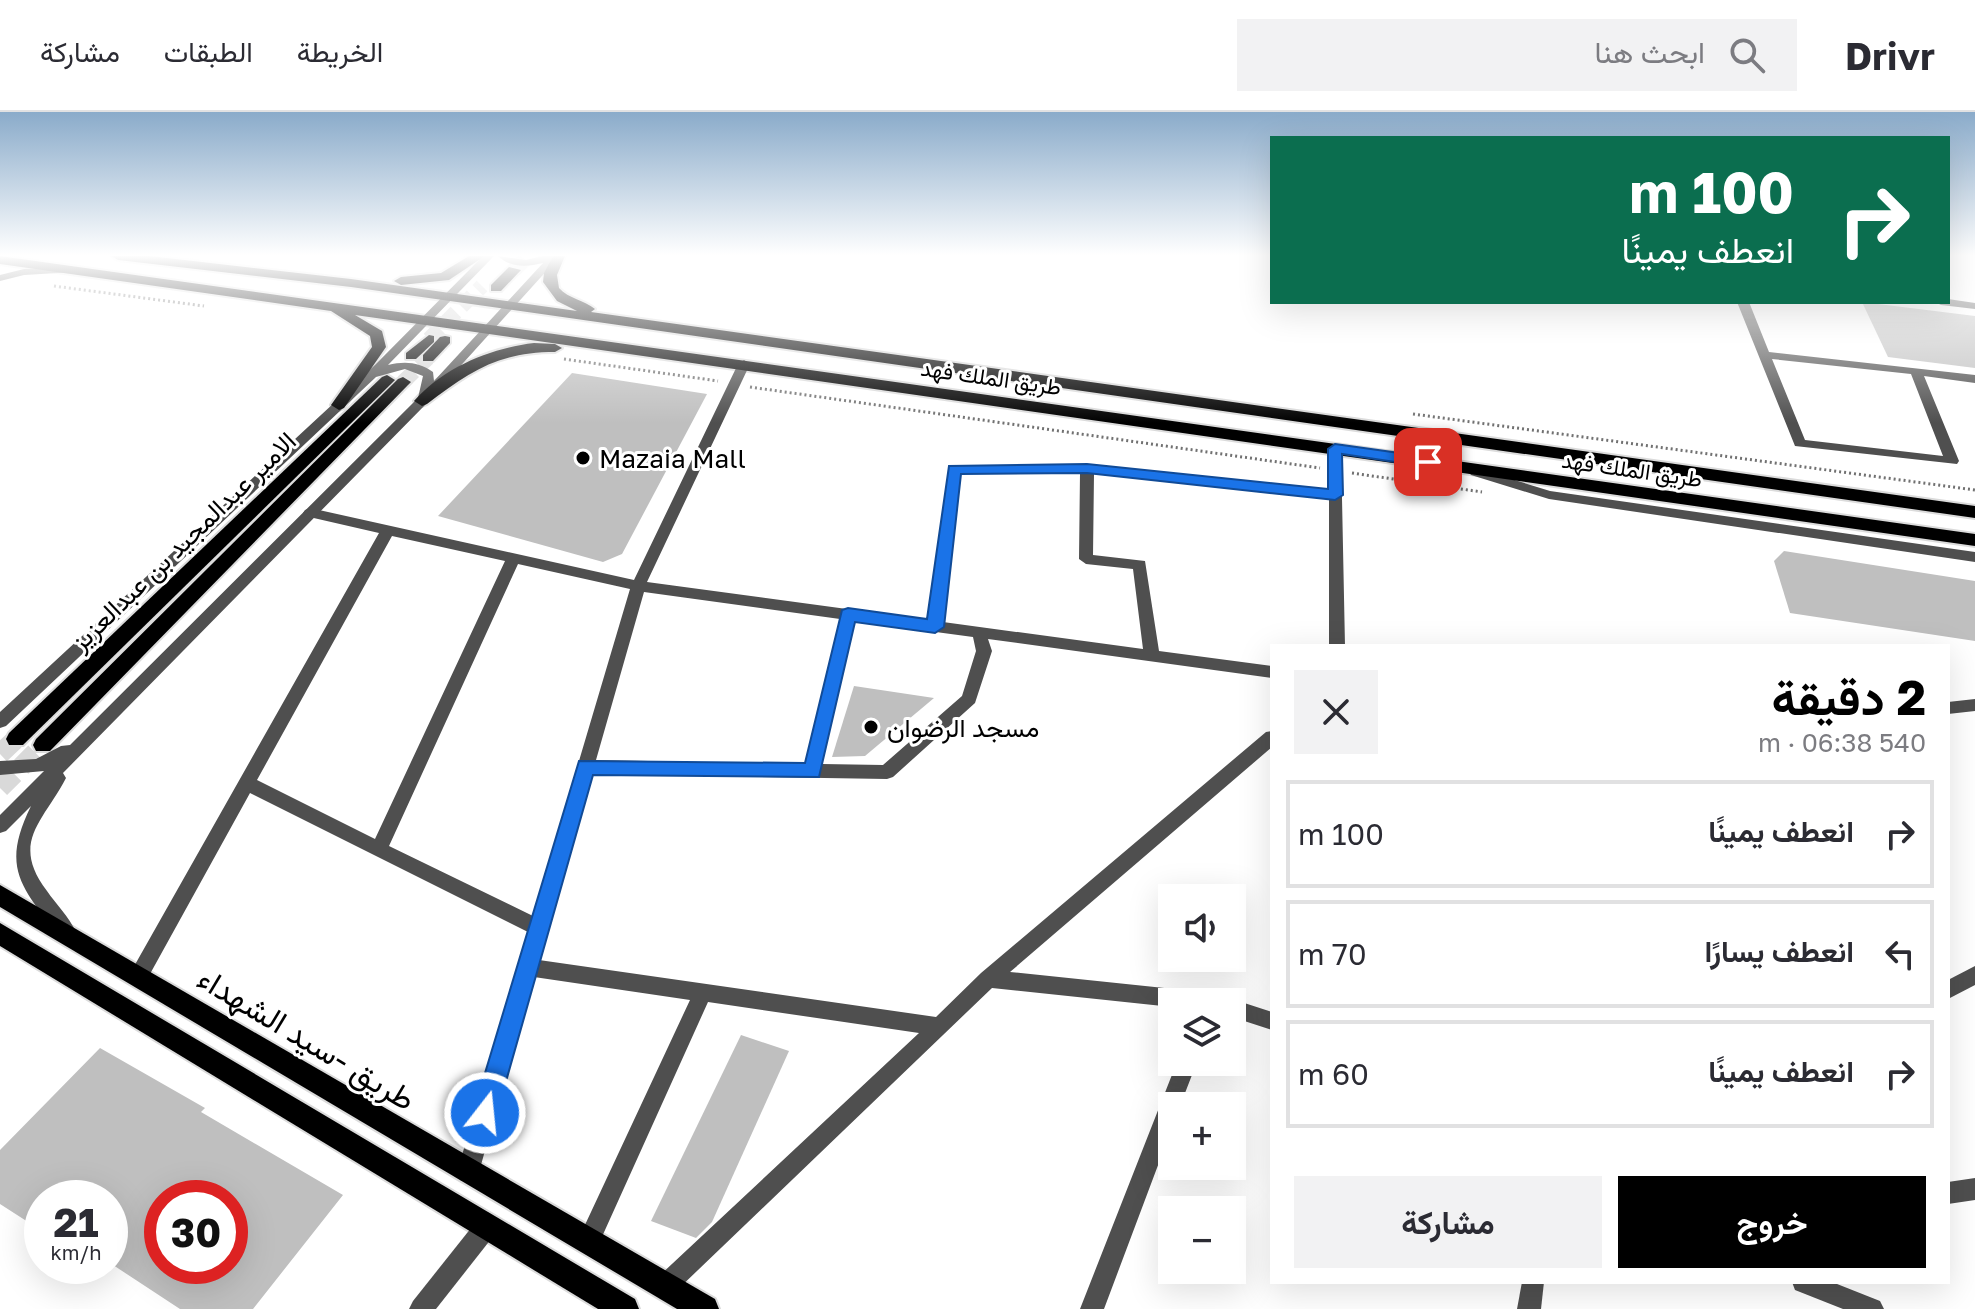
<!DOCTYPE html>
<html lang="ar">
<meta charset="utf-8">
<style>
:root{--surface:#fff;--page:#f2f2f3;--text:#2b2b33;--muted:#7c7c81;--line:#e1e1e2;--accent:#000}
body{margin:0;font-family:"Golos Text",Vazirmatn,sans-serif;background:var(--page);color:var(--text);direction:rtl;height:100vh;display:flex;flex-direction:column;font-size:30px;white-space:nowrap}
*{box-sizing:border-box;margin:0}
p{font-size:26px;color:var(--muted)}
.icon{flex:none;width:44px;height:44px;fill:none;stroke:currentColor;stroke-width:2;stroke-linecap:round;stroke-linejoin:round}
.map{position:relative;flex:1;overflow:hidden;direction:ltr}
.drawer{position:absolute;left:1270px;top:532px;width:680px;height:640px;display:flex;flex-direction:column;background:var(--surface);border-radius:0px;box-shadow:0 8px 32px #0002;direction:rtl}
.drawer>*{flex:none}
.guide{position:absolute;left:1270px;top:24px;width:680px;height:168px;border-radius:0px;box-shadow:0 8px 32px #0002;direction:rtl;background:#0b6e4f;color:#fff;overflow:hidden}
.tools{position:absolute;left:1158px;top:772px;display:grid;gap:16px}
.tools a{display:grid;place-items:center;width:88px;height:88px;border-radius:0px;background:var(--surface);box-shadow:0 8px 32px #0002;font-size:40px}
.speed{position:absolute;left:24px;top:1068px;display:flex;gap:16px;font-size:40px;font-weight:700;text-align:center}
.speed>*{display:grid;place-content:center;width:104px;height:104px;border-radius:50%;background:var(--surface);box-shadow:0 8px 32px #0002;line-height:1}
.speed small{font-size:20px;font-weight:400}
.speed .limit{border:12px solid #d22;background:#fff;color:#111}
.pin{position:absolute;display:grid;place-items:center;width:68px;height:68px;color:#fff;margin:-34px;border-radius:16px;box-shadow:0 4px 12px #0006}
.me{position:absolute;width:88px;margin:-44px;rotate:16deg;stroke-linejoin:round;filter:drop-shadow(0 0 6px #0008)}
.turn{display:flex;align-items:center;gap:28px;height:168px;padding:0 24px;font-size:36px}
.turn .icon{width:104px;height:104px;stroke-width:2.5}
.turn b{display:block;font-size:56px;line-height:68px}
.round{display:grid;place-items:center;flex:none;width:84px;height:84px;border-radius:0px;background:var(--page)}
.headline{display:flex;align-items:center;justify-content:space-between;height:136px;padding:0 24px}
h1{font-size:48px;font-weight:700;line-height:60px;color:var(--accent)}
.button{display:flex;gap:16px;margin-top:auto;padding:16px 24px}
.button a{flex:1;height:92px;border-radius:0px;background:var(--accent);color:#fff;font-size:32px;font-weight:700;line-height:92px;text-align:center}
.button a+a{background:var(--page);color:var(--text)}
ul{padding:0;list-style:none}
li{display:flex;align-items:center;gap:24px;height:108px;margin:0 16px 12px;padding:0 8px;border:4px solid var(--line);border-radius:0px}
li div{flex:1}
li b{display:block;font-size:30px}
li em{font-style:normal}
header{display:flex;align-items:center;gap:48px;box-sizing:border-box;height:112px;padding:0 40px;background:var(--surface);border-bottom:2px solid var(--line)}
header strong{font-size:38px}
nav{display:flex;gap:44px;margin-inline-start:auto;font-size:28px}
.search{width:560px;height:72px;background:var(--page);display:flex;align-items:center;gap:20px;box-sizing:border-box;padding:0 28px;border-radius:0px;color:var(--muted);font-size:30px}
.map>svg:first-child{display:block}
.building{fill:#bfbfbf;fill-rule:evenodd}
.lines{fill:none;stroke-linecap:round;stroke-linejoin:round}
.primary-tunnel-far1{stroke:#d9d9d9;stroke-width:15;stroke-dasharray:15 8;stroke-linecap:butt}
.primary-tunnel{stroke:#d9d9d9;stroke-width:20;stroke-dasharray:20 10;stroke-linecap:butt}
.primary-casing{stroke:#dbdbdb;stroke-width:4}
.path{stroke:#717171;stroke-width:3;stroke-dasharray:2 3;stroke-linecap:butt}
.minor{fill:#4f4f4f;fill-rule:evenodd}
.tertiary{fill:#4f4f4f;fill-rule:evenodd}
.primary{fill:#000;fill-rule:evenodd}
.route{fill:#1a73e8;stroke:#114b97;stroke-width:2}
.poi-dot{fill:#000;stroke:#fff;stroke-width:3}
.labels{text-anchor:middle;dominant-baseline:central;stroke-width:6;stroke-linejoin:round;paint-order:stroke}
.far-street-label{font-size:22px;fill:#000;stroke:#fff}
.poi-label{font-size:26px;fill:#000;stroke:#fff;text-anchor:start}
.street-label{font-size:26px;fill:#000;stroke:#fff}
.near-street-label{font-size:32px;fill:#000;stroke:#fff}
</style>
<header>
<strong>Drivr</strong>
<div class="search"><svg class="icon" aria-label="search" viewBox="0 0 24 24"><circle cx="10" cy="10" r="6"/><path d="M15 15l6 6"/></svg>ابحث هنا</div>
<nav><a>الخريطة</a><a>الطبقات</a><a>مشاركة</a></nav>
</header>
<div class="map">
<svg width="1975" height="1197" viewBox="0 0 1975 1197">
<rect width="100%" height="100%" fill="#fff"/>
<g class="building">
<polygon points="1862,190 1975,204 1975,256 1888,245"/>
<polygon points="572,261 707,282 622,442 603,450 438,404"/>
<polygon points="1784,439 1975,469 1975,529 1790,501 1774,449"/>
<polygon points="854,574 934,586 865,644 832,645"/>
<polygon points="741,923 789,939 712,1110 696,1126 651,1109"/>
<path d="M100,936L205,996L201,1000L343,1083L253,1197H180L110,1151V1086H42V1119L0,1092V1038ZM162,1086H230V1154H162Z"/>
</g>
<g class="lines">
<g class="primary-tunnel-far1">
<polyline points="514,158 528,144"/>
<polyline points="429,227 482,174"/>
<polyline points="403,270 428,246"/>
</g>
<g class="primary-tunnel">
<polyline points="0,642 16,627"/>
<polyline points="0,676 43,633"/>
</g>
<defs>
<g id="primary">
<polygon points="0,144 1975,422 1975,434 355,203 382,219 386,235 344,296 339,298 331,293 372,235 370,224 331,199 0,152"/>
<path d="M111,144H150L351,167L577,199L557,189L543,170L544,161L553,144H565L557,163L559,176C569,187 584,188 595,197L591,200L1975,394V406L351,175L118,148Z"/>
<polygon points="469,144 485,144 449,168 401,173 394,169 401,165 441,161"/>
<polygon points="509,155 521,158 501,179 491,179 491,173"/>
<polygon points="429,223 434,224 434,230 416,247 406,247 406,241"/>
<polygon points="445,224 450,225 450,231 433,249 423,249 423,243 440,225"/>
<path d="M534,231L555,232L562,236L555,240C499,240 470,259 427,292L422,294L414,289C444,255 491,236 534,231Z"/>
<polygon points="387,263 395,268 392,271 23,633 9,633 6,627 9,621 382,265"/>
<polygon points="403,265 411,270 408,273 50,639 36,639 33,633 36,627 398,267"/>
<polygon points="0,773 715,1187 719,1197 677,1197 0,795"/>
<polygon points="0,811 635,1187 639,1197 598,1197 0,834"/>
</g>
</defs>
<use href="#primary" class="primary-casing"/>
<g class="path">
<polyline points="54,174 204,194"/>
<polyline points="564,247 718,269"/>
<polyline points="750,275 1320,356"/>
<polyline points="1413,302 1975,378"/>
<polyline points="1352,361 1482,380"/>
</g>
<g class="minor">
<polygon points="1948,187 1975,191 1975,197 1941,193 1935,190 1948,190"/>
<path d="M1737,190H1749L1769,240L1975,263V271L1924,264L1959,349L1957,352L1795,334ZM1772,247L1911,262L1943,344L1805,328Z"/>
<path d="M744,248L750,252L647,470L928,508L949,354L1087,353L1329,378V337L1335,333L1341,337L1345,534H1329V387L1094,362L1093,443L1145,449L1159,539L1272,554V566L988,527L992,539L975,591L893,665L887,667L592,662L539,848L936,905L981,861L1266,620L1272,619V635L1010,860L1212,881L1219,884L1222,890H1172V895L992,876L673,1182L665,1185L657,1182L654,1174L657,1166L919,921L708,890L596,1138L588,1141L580,1138L577,1130L690,888L534,865L479,1060L476,1068L468,1071L460,1068L457,1060L528,820L250,681L145,871L138,874L131,871L128,865L379,421L305,404L303,401L305,398L310,396L634,468L738,252ZM960,361H1080L1079,447L1086,452L1133,457L1143,537L943,510ZM392,424L505,449L375,727L257,668ZM518,452L630,477L533,804L389,734ZM644,480L840,507L805,652L596,648ZM854,509L973,525L976,539L962,584L883,653L822,652Z"/>
<polygon points="1975,587 1975,599 1948,602 1948,590"/>
<polygon points="1975,854 1975,873 1948,887 1948,868"/>
<polygon points="1232,887 1272,900 1272,918 1232,905 1232,890 1225,890"/>
<polygon points="1177,950 1197,950 1180,994 1172,994 1172,1016 1104,1197 1080,1197"/>
<polygon points="1975,1066 1975,1088 1948,1092 1948,1070"/>
<polygon points="487,1103 495,1106 498,1114 495,1122 436,1197 409,1197 413,1189 479,1106"/>
<polygon points="1522,1170 1544,1170 1541,1197 1517,1197"/>
<polygon points="1792,1170 1832,1170 1880,1189 1884,1197 1843,1197 1795,1178"/>
</g>
<g class="tertiary">
<path d="M483,144H494L388,253C405,249 419,250 433,260L434,269L543,151C527,155 510,156 498,144L526,148L542,144H560L426,292L63,661L66,666C43,710 10,730 47,779C56,792 69,805 76,820L74,826L67,828L60,826C22,775 0,757 31,694L6,719L0,721V703L44,659L0,663V649L36,647L61,634L70,633L418,286L423,264L405,257L376,265L6,614L0,616V600L375,253Z"/>
<polygon points="70,155 74,156 74,160 24,163 0,169 0,163 24,157"/>
<polygon points="1476,356 1550,379 1975,440 1975,450 1549,387 1471,363 1469,360"/>
</g>
<use href="#primary" class="primary"/>
</g>
<linearGradient id="sky" x2="0" y2="1"><stop stop-color="#8aabca"/><stop offset="0.46" stop-color="#fff"/><stop offset="1" stop-color="#fff" stop-opacity="0"/></linearGradient>
<rect width="1975" height="311" fill="url(#sky)"/>
<polygon class="route" points="1335,332 1428,345 1436,350 1428,355 1342,342 1343,383 1335,388 1087,361 961,362 944,515 935,521 855,510 819,665 593,663 497,1001 493,1010 485,1013 476,1010 473,1001 579,649 805,651 842,498 848,496 927,507 949,354 1087,352 1328,377 1328,337"/>
<g class="poi-dot">
<circle cx="583" cy="346" r="8"/>
<circle cx="871" cy="615" r="8"/>
</g>
<g class="labels">
<g class="far-street-label">
<text transform="translate(991 265) rotate(8)">طريق الملك فهد</text>
<text transform="translate(1632 357) rotate(8)">طريق الملك فهد</text>
</g>
<g class="poi-label">
<text x="599" y="346">Mazaia Mall</text>
<text x="887" y="615">مسجد الرضوان</text>
</g>
<g class="street-label">
<text transform="translate(183 429) rotate(-44)">الامير عبدالمجيد بن عبدالعزيز</text>
</g>
<g class="near-street-label">
<text transform="translate(307 926) rotate(31)">طريق -سيد الشهداء</text>
</g>
</g>
</svg>
<div class="tools">
<a><svg class="icon" aria-label="sound" viewBox="0 0 24 24"><path d="M4 9h4l5-4v14l-5-4H4zM17 9q2 3 0 6"/></svg></a>
<a><svg class="icon" aria-label="layers" viewBox="0 0 24 24"><path d="M12 4l9 5-9 5-9-5zM3 14l9 5 9-5"/></svg></a>
<a>+</a>
<a>−</a>
</div>
<div class="speed"><div>21<small>km/h</small></div><div class="limit">30</div></div>
<div class="pin" style="left:1428px;top:350px;background:#d93025"><svg class="icon" aria-label="arrive" viewBox="0 0 24 24"><path d="M6 21V4h12l-3 4 3 4H6"/></svg></div>
<svg class="me" style="left:485px;top:1001px" viewBox="-20 -20 40 40"><circle r="17" fill="#1a73e8" stroke="#fff" stroke-width="3"/><path d="M0-11L8 9 0 5-8 9z" fill="#fff"/></svg>
<div class="guide">
<div class="turn"><svg class="icon" aria-label="right" viewBox="0 0 24 24"><path d="M7 20v-9h11M14 6l5 5-5 5"/></svg><div><b>100 m</b>انعطف يمينًا</div></div>
</div>
<section class="drawer">
<div class="headline"><div><h1>2 دقيقة</h1><p>540 m · 06:38</p></div><a class="round"><svg class="icon" aria-label="close" viewBox="0 0 24 24"><path d="M6 6l12 12M18 6L6 18"/></svg></a></div>
<ul>
<li><svg class="icon" aria-label="right" viewBox="0 0 24 24"><path d="M7 20v-9h11M14 6l5 5-5 5"/></svg><div><b>انعطف يمينًا</b></div><em>100 m</em></li>
<li><svg class="icon" aria-label="left" viewBox="0 0 24 24"><path d="M17 20v-9H6M10 6l-5 5 5 5"/></svg><div><b>انعطف يسارًا</b></div><em>70 m</em></li>
<li><svg class="icon" aria-label="right" viewBox="0 0 24 24"><path d="M7 20v-9h11M14 6l5 5-5 5"/></svg><div><b>انعطف يمينًا</b></div><em>60 m</em></li>
</ul>
<div class="button"><a>خروج</a><a>مشاركة</a></div>
</section>
</div>
